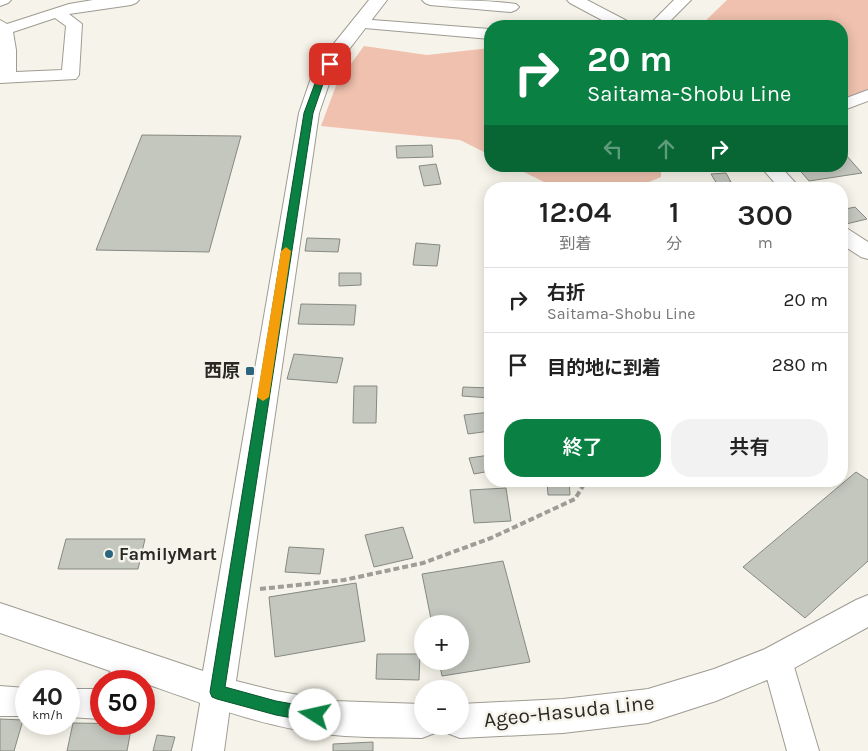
<!DOCTYPE html>
<html lang="ja">
<meta charset="utf-8">
<style>
:root{--surface:#fff;--page:#f2f2f2;--text:#222;--muted:#767676;--line:#e0e0e0;--accent:#0b8043}
body{margin:0;font-family:Karla,"Noto Sans JP",sans-serif;background:var(--page);color:var(--text);height:100vh;display:flex;flex-direction:column;font-size:19px;white-space:nowrap}
*{box-sizing:border-box;margin:0}
p{font-size:16px;color:var(--muted)}
.icon{flex:none;width:28px;height:28px;fill:none;stroke:currentColor;stroke-width:2;stroke-linecap:round;stroke-linejoin:round}
.map{position:relative;flex:1;overflow:hidden}
.details{position:absolute;left:484px;top:182px;width:364px;height:305px;display:flex;flex-direction:column;background:var(--surface);border-radius:20px;box-shadow:0 2px 12px #0003}
.details>*{flex:none}
.guide{position:absolute;left:484px;top:20px;width:364px;height:152px;border-radius:20px;box-shadow:0 2px 12px #0003;background:#0b8043;color:#fff;overflow:hidden}
.controls{position:absolute;left:414px;top:615px;display:grid;gap:10px}
.controls a{display:grid;place-items:center;width:55px;height:55px;border-radius:50%;background:var(--surface);box-shadow:0 2px 12px #0003;font-size:25px}
.speed{position:absolute;left:15px;top:670px;display:flex;gap:10px;font-size:25px;font-weight:700;text-align:center}
.speed>*{display:grid;place-content:center;width:65px;height:65px;border-radius:50%;background:var(--surface);box-shadow:0 2px 12px #0003;line-height:1}
.speed small{font-size:12px;font-weight:400}
.speed .limit{border:8px solid #d22;background:#fff;color:#111}
.pin{position:absolute;display:grid;place-items:center;width:42px;height:42px;color:#fff;margin:-21px;border-radius:10px;box-shadow:0 2px 8px #0006}
.me{position:absolute;width:55px;margin:-28px;rotate:280deg;stroke-linejoin:round;filter:drop-shadow(0 0 4px #0008)}
.turn{display:flex;align-items:center;gap:18px;height:105px;padding:0 20px;font-size:22px}
.turn .icon{width:65px;height:65px;stroke-width:2.5}
.turn b{display:block;font-size:35px;line-height:42px}
.lanes{display:flex;align-items:center;height:48px;padding:0 20px;background:#0003;justify-content:center;gap:25px;direction:ltr}
.lanes .off{opacity:.35}
.eta{display:flex;justify-content:space-evenly;align-items:center;height:85px;text-align:center}
.eta b{font-size:30px;font-weight:600;line-height:35px}
.action{display:flex;gap:10px;margin-top:auto;padding:10px 20px}
.action a{flex:1;height:58px;border-radius:20px;background:var(--accent);color:#fff;font-size:20px;font-weight:600;line-height:58px;text-align:center}
.action a+a{background:var(--page);color:var(--text)}
ul{padding:0;list-style:none}
li{display:flex;align-items:center;gap:15px;height:65px;padding:0 20px;border-top:1px solid var(--line)}
li div{flex:1}
li b{display:block;font-size:19px}
li em{font-style:normal}
.map>svg:first-child{display:block}
.green{fill:#efc1ae}
.building{fill:#c4c7be;stroke:#868981}
.lines{fill:none;stroke-linecap:round;stroke-linejoin:round}
.minor-casing{stroke:#9d9b92;stroke-width:2}
.major-casing{stroke:#9d9b92;stroke-width:2}
.path{stroke:#9e9d96;stroke-width:4;stroke-dasharray:6 3;stroke-linecap:butt}
.minor{fill:#fff;fill-rule:evenodd}
.major{fill:#fff;fill-rule:evenodd}
.route{fill:#0b8043;stroke:#07532c}
.slow{fill:#f59e0b}
.poi-dot{fill:#2b667e;stroke:#f6f4ea;stroke-width:2}
.labels{text-anchor:middle;dominant-baseline:central;stroke-width:5;stroke-linejoin:round;paint-order:stroke}
.poi-label{font-size:18px;font-weight:bold;fill:#292825;stroke:#f6f4ea;text-anchor:end}
.near-street-label{font-size:21px;fill:#292825;stroke:#f6f4ea}
</style>
<div class="map">
<svg width="868" height="751" viewBox="0 0 868 751">
<rect width="100%" height="100%" fill="#f6f4ea"/>
<g class="green">
<polygon points="727,0 868,0 868,97 841,104 841,26 700,26"/>
<polygon points="364,46 427,55 490,48 490,155 460,140 321,126 337,83"/>
<polygon points="512,166 661,166 661,177 632,189 563,189 548,184"/>
</g>
<g class="building">
<polygon points="142,135 241,136 209,252 96,250"/>
<polygon points="432,145 433,157 397,158 396,146"/>
<polygon points="845,154 862,173 809,181 796,166 841,166 841,155"/>
<polygon points="436,164 441,184 424,186 419,166"/>
<polygon points="726,173 731,182 717,184 711,174"/>
<polygon points="855,207 867,219 842,225 841,210"/>
<polygon points="307,238 340,239 338,252 305,251"/>
<polygon points="416,243 440,245 437,266 413,265"/>
<polygon points="339,273 361,273 361,285 339,286"/>
<polygon points="301,304 356,305 354,325 298,324"/>
<polygon points="294,354 343,358 337,383 287,379"/>
<polygon points="354,386 377,386 376,423 353,423"/>
<polygon points="463,387 490,388 490,398 462,396"/>
<polygon points="490,412 490,431 468,434 464,415"/>
<polygon points="490,455 490,471 474,474 469,458"/>
<polygon points="856,472 868,480 868,561 805,618 743,567"/>
<polygon points="547,481 569,481 570,495 548,495"/>
<polygon points="506,488 511,521 474,523 470,490"/>
<polygon points="403,527 413,558 374,567 365,535"/>
<polygon points="66,539 145,539 138,569 58,569"/>
<polygon points="289,547 324,549 320,574 285,572"/>
<polygon points="503,561 530,662 442,676 439,661 460,661 460,624 432,624 422,574"/>
<polygon points="356,583 365,641 275,657 269,597"/>
<polygon points="377,654 420,654 419,680 376,679"/>
<polygon points="0,719 23,720 14,751 0,751"/>
<polygon points="73,723 132,724 127,751 67,751"/>
<polygon points="157,735 175,737 171,751 153,751"/>
<polygon points="373,742 373,751 333,751 333,744"/>
</g>
<g class="lines">
<defs>
<g id="minor">
<polygon points="0,0 11,0 8,3 0,6"/>
<path d="M93,0H139L136,3L131,5L69,14L82,24L79,75L76,79L0,83V20L7,24L69,4ZM55,18L66,26L62,70L16,72V50L13,32Z"/>
<path d="M422,0C453,0 487,0 516,4L519,7L516,10L511,12L430,5L425,3Z"/>
<polygon points="567,0 587,0 631,23 633,26 613,26 570,3"/>
<polygon points="674,0 691,0 665,26 648,26"/>
<polygon points="359,19 490,29 490,39 353,27 351,24 353,21"/>
<polygon points="868,90 868,101 841,111 841,100"/>
<polygon points="760,166 780,166 801,189 780,189"/>
<polygon points="841,228 848,229 868,242 868,259 861,257 841,244"/>
<polygon points="777,646 788,650 792,660 819,751 787,751 762,660 766,650"/>
<polygon points="132,649 143,653 147,663 137,681 105,681 121,653"/>
<polygon points="217,678 228,682 232,692 224,751 192,751 202,692 206,682"/>
<polygon points="0,686 26,688 26,716 0,716"/>
<polygon points="69,689 101,689 101,719 69,717"/>
</g>
<g id="major">
<path d="M369,0H387L347,52L331,78L319,113L236,681L276,691L334,701L422,704V726H438L435,733L422,738C393,737 363,738 334,735C269,729 206,705 144,683V681H139L0,633V603L203,671L299,113L311,78L332,46Z"/>
<polygon points="868,595 868,627 789,671 716,701 648,723 563,733 460,738 447,733 444,726 460,726 460,704 563,699 648,689 714,669 765,649 856,600"/>
</g>
</defs>
<use href="#minor" class="minor-casing"/>
<use href="#major" class="major-casing"/>
<polyline class="path" points="260,589 344,580 423,563 491,538 575,499 586,481"/>
<use href="#minor" class="minor"/>
<use href="#major" class="major"/>
</g>
<polygon class="route" points="330,61 334,64 325,78 313,113 225,687 276,701 315,708 320,710 322,715 320,720 315,722 276,715 217,699 212,697 210,692 304,113 317,78 327,62"/>
<polygon class="slow" points="286,247 291,251 269,397 263,401 257,397 281,251"/>
<g class="poi-dot">
<rect x="245" y="366" width="10" height="10" rx="2.5"/>
<circle cx="109" cy="554" r="5"/>
</g>
<g class="labels">
<g class="poi-label">
<text x="240" y="371">西原</text>
<text x="119" y="554" text-anchor="start">FamilyMart</text>
</g>
<g class="near-street-label">
<text transform="translate(569 711) rotate(-6)">Ageo-Hasuda Line</text>
</g>
</g>
</svg>
<div class="controls">
<a>+</a>
<a>−</a>
</div>
<div class="speed"><div>40<small>km/h</small></div><div class="limit">50</div></div>
<div class="pin" style="left:330px;top:64px;background:#d93025"><svg class="icon" aria-label="arrive" viewBox="0 0 24 24"><path d="M6 21V4h12l-3 4 3 4H6"/></svg></div>
<svg class="me" style="left:315px;top:715px" viewBox="-20 -20 40 40"><circle r="19" fill="#fff"/><path d="M0-13L10 11 0 6-10 11z" fill="#0b8043"/></svg>
<div class="guide">
<div class="turn"><svg class="icon" aria-label="right" viewBox="0 0 24 24"><path d="M7 20v-9h11M14 6l5 5-5 5"/></svg><div><b>20 m</b>Saitama-Shobu Line</div></div>
<div class="lanes"><svg class="icon off" aria-label="left" viewBox="0 0 24 24"><path d="M17 20v-9H6M10 6l-5 5 5 5"/></svg><svg class="icon off" aria-label="ahead" viewBox="0 0 24 24"><path d="M12 20V5M6 11l6-6 6 6"/></svg><svg class="icon" aria-label="right" viewBox="0 0 24 24"><path d="M7 20v-9h11M14 6l5 5-5 5"/></svg></div>
</div>
<section class="details">
<div class="eta">
<div><b>12:04</b><p>到着</p></div>
<div><b>1</b><p>分</p></div>
<div><b>300</b><p>m</p></div>
</div>
<ul>
<li><svg class="icon" aria-label="right" viewBox="0 0 24 24"><path d="M7 20v-9h11M14 6l5 5-5 5"/></svg><div><b>右折</b><p>Saitama-Shobu Line</p></div><em>20 m</em></li>
<li><svg class="icon" aria-label="arrive" viewBox="0 0 24 24"><path d="M6 21V4h12l-3 4 3 4H6"/></svg><div><b>目的地に到着</b></div><em>280 m</em></li>
</ul>
<div class="action"><a>終了</a><a>共有</a></div>
</section>
</div>
